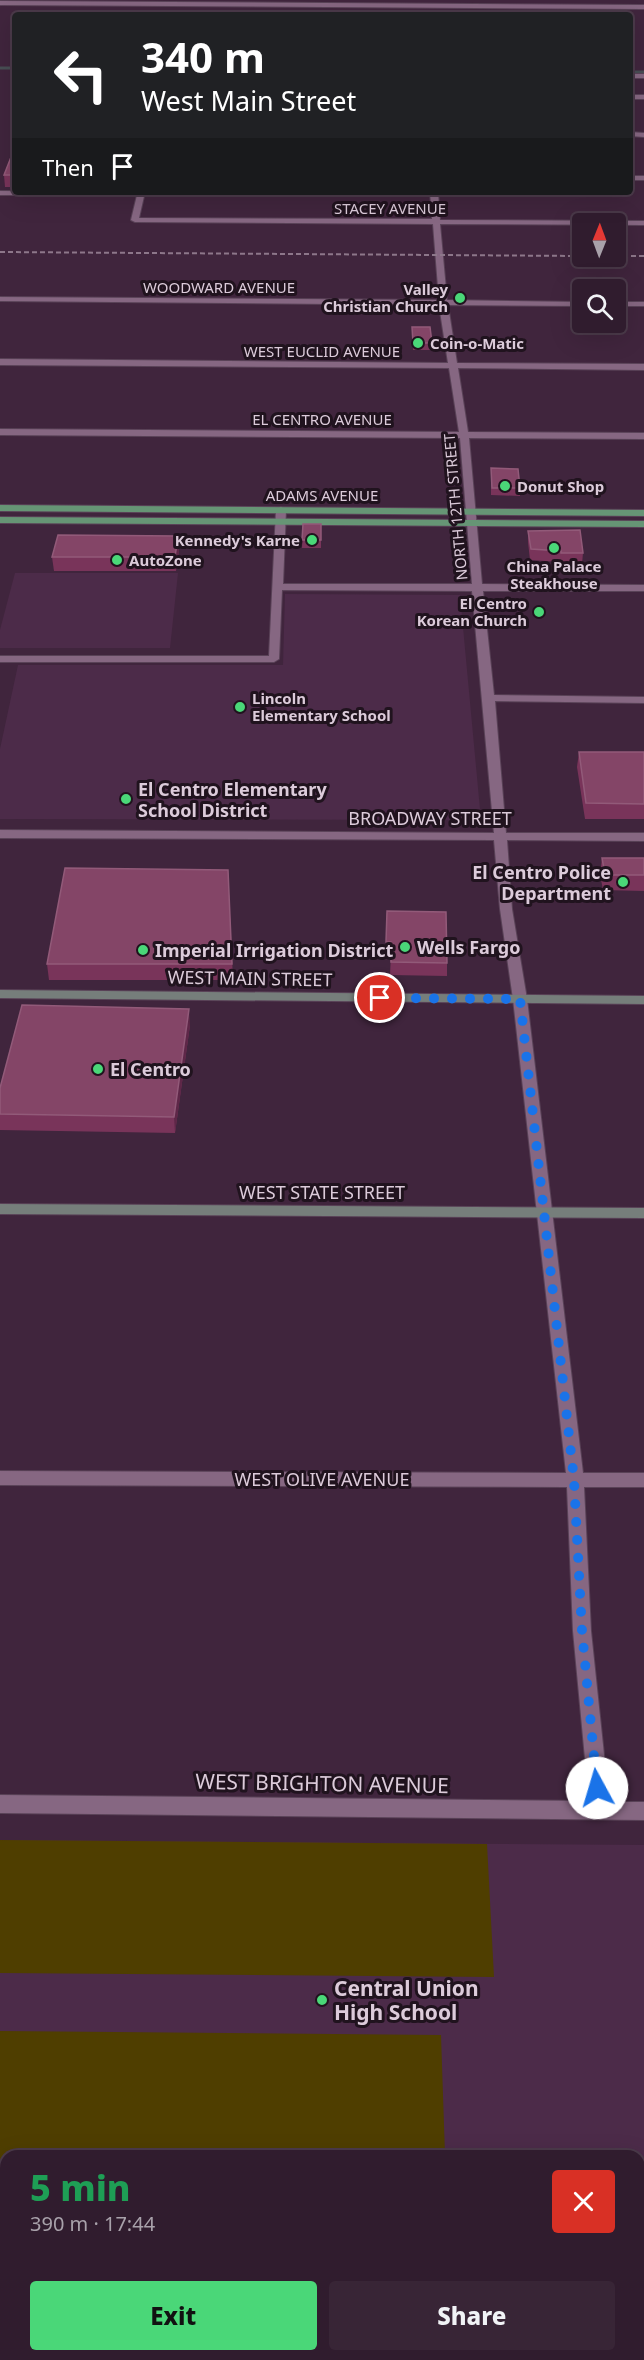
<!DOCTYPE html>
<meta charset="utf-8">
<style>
:root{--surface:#301c2e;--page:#382536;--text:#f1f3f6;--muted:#a8a1aa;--line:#4b3a4a;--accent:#4ad778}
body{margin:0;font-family:"Noto Sans",sans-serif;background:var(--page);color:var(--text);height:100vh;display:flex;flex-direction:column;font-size:22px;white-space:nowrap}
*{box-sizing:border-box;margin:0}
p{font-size:20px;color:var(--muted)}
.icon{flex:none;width:33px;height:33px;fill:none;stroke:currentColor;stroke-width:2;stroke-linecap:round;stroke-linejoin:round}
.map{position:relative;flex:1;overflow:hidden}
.panel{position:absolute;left:0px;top:2150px;width:645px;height:212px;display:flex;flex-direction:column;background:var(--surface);border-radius:18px 18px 0 0;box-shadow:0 6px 24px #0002,0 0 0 2px var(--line)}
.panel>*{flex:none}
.banner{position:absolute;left:12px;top:12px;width:621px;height:183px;border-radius:6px;box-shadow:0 6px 24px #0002,0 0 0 2px var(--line);background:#202124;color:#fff;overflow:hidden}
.needle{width:39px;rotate:1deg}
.buttons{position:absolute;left:572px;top:213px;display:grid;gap:12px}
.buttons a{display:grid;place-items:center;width:54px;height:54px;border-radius:6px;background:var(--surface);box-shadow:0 6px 24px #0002,0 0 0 2px var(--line);font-size:30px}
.pin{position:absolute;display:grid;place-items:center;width:51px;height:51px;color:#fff;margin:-26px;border:3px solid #fff;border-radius:50%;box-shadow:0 2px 6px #0007}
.me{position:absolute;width:66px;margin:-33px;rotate:354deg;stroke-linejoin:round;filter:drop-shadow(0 0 4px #0008)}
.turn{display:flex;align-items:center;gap:21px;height:126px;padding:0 30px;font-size:27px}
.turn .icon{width:78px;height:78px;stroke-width:2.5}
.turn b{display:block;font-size:42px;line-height:51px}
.then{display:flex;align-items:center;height:57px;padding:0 30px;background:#0003;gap:12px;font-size:22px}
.round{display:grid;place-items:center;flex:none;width:63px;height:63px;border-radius:6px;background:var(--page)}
.head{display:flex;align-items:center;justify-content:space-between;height:102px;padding:0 30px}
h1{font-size:36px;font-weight:800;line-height:45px;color:#1e9e55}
.primary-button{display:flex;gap:12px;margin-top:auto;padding:12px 30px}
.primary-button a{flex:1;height:69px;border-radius:6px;background:var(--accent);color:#111;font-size:24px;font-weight:800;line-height:69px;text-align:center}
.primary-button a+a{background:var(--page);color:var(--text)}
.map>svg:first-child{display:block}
.built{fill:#4c2b49;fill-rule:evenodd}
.green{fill:#4f3e00}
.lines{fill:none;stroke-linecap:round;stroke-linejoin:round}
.stream{stroke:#484e54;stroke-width:3}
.street-casing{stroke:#594257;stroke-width:2}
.secondary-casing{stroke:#594257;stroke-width:2}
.primary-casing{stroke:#594257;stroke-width:2}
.street{fill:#866782;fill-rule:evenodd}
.secondary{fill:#767e7b;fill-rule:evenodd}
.primary{fill:#669575;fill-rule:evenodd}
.rail{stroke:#8d778a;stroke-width:2;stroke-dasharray:5 3;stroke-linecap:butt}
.wall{fill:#79345a}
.shaded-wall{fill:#5e2748}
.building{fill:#844567;stroke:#925a79;stroke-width:1.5}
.route{stroke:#1a73e8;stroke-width:10;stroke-dasharray:0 18}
.poi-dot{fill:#4ad778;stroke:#20131e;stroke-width:2}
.labels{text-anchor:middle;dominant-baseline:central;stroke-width:6;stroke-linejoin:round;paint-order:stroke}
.far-street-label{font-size:15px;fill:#dccbda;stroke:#20131e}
.far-poi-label{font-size:15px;font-weight:bold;fill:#dccbda;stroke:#20131e;text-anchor:start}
.poi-label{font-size:18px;font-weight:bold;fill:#dccbda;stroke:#20131e;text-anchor:start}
.street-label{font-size:18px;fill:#dccbda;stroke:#20131e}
.near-street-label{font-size:21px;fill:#dccbda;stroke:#20131e}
.near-poi-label{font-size:21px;font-weight:bold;fill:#dccbda;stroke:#20131e;text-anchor:start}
</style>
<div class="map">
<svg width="644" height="2360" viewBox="0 0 644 2360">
<rect width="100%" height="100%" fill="#40253d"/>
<g class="built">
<polygon points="15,573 178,573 170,648 0,648 0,630"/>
<polygon points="285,594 460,595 481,820 0,819 0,749 18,665 283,665"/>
<path d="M0,1840L644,1845V2360H0ZM6,2156H639V2355H6Z"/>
</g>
<g class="green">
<polygon points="0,1840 487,1844 494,1977 0,1973"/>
<polygon points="0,2031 441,2035 445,2155 6,2156 6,2323 0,2323"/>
</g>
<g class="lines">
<g class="stream">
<polyline points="0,68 15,68"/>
<polyline points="630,72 644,72"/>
</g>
<defs>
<g id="street">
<polygon points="0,1 644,5 644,9 0,5"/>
<rect x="630" y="74" width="14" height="4"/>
<rect x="630" y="95" width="14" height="4"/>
<polygon points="630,132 644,133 644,137 630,136"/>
<rect x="630" y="176" width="14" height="4"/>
<polygon points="0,191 145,192 139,218 432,219 430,192 438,192 440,220 644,221 644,225 440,224 447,300 582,302 582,306 448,305 457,363 644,364 644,370 458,368 468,432 644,433 644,439 469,438 482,584 644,585 644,591 483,591 494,695 644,697 644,703 495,701 506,833 644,833 644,841 507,840 512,909 527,999 583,1473 644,1473 644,1487 584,1487 591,1631 609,1802 644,1802 644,1820 0,1813 0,1795 589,1801 573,1631 567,1487 0,1485 0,1471 566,1473 513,999 500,909 494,840 0,838 0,830 494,833 472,591 282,590 279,659 274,662 0,662 0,656 269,656 276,510 281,507 286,510 283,584 472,584 460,438 0,435 0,429 459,432 449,368 0,365 0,359 448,363 439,305 0,301 0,297 439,300 433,224 135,222 131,220 137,195 0,195"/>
<rect x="615" y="302" width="29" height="4"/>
</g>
<g id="secondary">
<polygon points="0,990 644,996 644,1004 0,998"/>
<polygon points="0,1204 644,1208 644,1218 0,1214"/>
</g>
<g id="primary">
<polygon points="0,505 644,510 644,516 0,511"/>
<polygon points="0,517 644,521 644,527 0,523"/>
</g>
</defs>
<use href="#street" class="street-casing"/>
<use href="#secondary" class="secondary-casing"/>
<use href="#primary" class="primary-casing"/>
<use href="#street" class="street"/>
<use href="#secondary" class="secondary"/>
<use href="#primary" class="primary"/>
<g class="rail">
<polyline points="0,252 582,256"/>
<polyline points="615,256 644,256"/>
</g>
</g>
<g class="wall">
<polygon points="15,147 15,187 5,187 4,175"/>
<polygon points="412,327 432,343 432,350 413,350"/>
<polygon points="491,468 520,488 520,496 491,495"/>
<polygon points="303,524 321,524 321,548 302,548"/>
<polygon points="528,531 583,553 582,564 560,564 560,562 530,560 528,542"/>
<polygon points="178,536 179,550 176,571 54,571 52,557"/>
<polygon points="579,752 644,752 644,819 585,819 577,767"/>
<polygon points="602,858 644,858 644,891 603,890 600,874"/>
<polygon points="228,870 233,980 49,980 47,964"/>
<polygon points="387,911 447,963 447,976 390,975 391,954 386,954"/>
<polygon points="190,1025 175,1133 0,1130 0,1088"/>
</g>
<g class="shaded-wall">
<polygon points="178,536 179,550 176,571 175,557"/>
<polygon points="189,1009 190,1025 175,1133 174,1117"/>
</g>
<g class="building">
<polygon points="15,147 15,175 4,175"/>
<polygon points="412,327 430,327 432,343 413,343"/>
<polygon points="491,468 518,469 520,488 492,488"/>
<polygon points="303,524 321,524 321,540 302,540"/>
<polygon points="580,530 583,553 561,553 561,551 531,549 528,531"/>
<polygon points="58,535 178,536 175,557 52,557"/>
<polygon points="579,752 644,752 644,804 586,803"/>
<polygon points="602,858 644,858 644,875 605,875"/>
<polygon points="65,868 228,870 232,964 47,964"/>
<polygon points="387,911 446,912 447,963 391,962 391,942 386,942"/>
<polygon points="22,1005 189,1009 174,1117 0,1114 0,1088"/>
</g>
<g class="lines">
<polyline class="route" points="380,998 520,999 574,1480 582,1631 597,1788"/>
</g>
<g class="poi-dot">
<circle cx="460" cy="298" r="6"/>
<circle cx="418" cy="343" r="6"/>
<circle cx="505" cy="486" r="6"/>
<circle cx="312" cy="540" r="6"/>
<circle cx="554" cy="548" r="6"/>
<circle cx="117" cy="560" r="6"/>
<circle cx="539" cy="612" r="6"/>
<circle cx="240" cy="707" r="6"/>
<circle cx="126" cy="799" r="6"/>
<circle cx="623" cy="882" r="6"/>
<circle cx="405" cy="947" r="6"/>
<circle cx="143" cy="950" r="6"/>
<circle cx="98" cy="1069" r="6"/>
<circle cx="322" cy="2000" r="6"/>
</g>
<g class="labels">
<g class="far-street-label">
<text x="390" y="208">STACEY AVENUE</text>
<text x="219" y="287">WOODWARD AVENUE</text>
<text x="322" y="351">WEST EUCLID AVENUE</text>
<text x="322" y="419">EL CENTRO AVENUE</text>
<text x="322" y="495">ADAMS AVENUE</text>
<text transform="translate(455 507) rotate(-95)">NORTH 12TH STREET</text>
</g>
<g class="far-poi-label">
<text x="448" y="289" text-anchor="end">Valley<tspan x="448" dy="17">Christian Church</tspan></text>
<text x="430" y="343">Coin-o-Matic</text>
<text x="517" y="486">Donut Shop</text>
<text x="300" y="540" text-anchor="end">Kennedy's Karne</text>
<text x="129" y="560">AutoZone</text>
<text x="554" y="566" text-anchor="middle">China Palace<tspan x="554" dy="17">Steakhouse</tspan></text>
<text x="527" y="603" text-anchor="end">El Centro<tspan x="527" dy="17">Korean Church</tspan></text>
<text x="252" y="698">Lincoln<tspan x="252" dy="17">Elementary School</tspan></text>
</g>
<g class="poi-label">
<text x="138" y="789">El Centro Elementary<tspan x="138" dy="21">School District</tspan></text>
<text x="611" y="872" text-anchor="end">El Centro Police<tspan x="611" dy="21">Department</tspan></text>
<text x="417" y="947">Wells Fargo</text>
<text x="155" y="950">Imperial Irrigation District</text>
<text x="110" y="1069">El Centro</text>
</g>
<g class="street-label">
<text x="430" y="818">BROADWAY STREET</text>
<text transform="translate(250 978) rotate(1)">WEST MAIN STREET</text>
<text x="322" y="1192">WEST STATE STREET</text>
<text x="322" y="1479">WEST OLIVE AVENUE</text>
</g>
<g class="near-street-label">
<text transform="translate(322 1783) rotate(1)">WEST BRIGHTON AVENUE</text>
</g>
<g class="near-poi-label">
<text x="334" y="1988">Central Union<tspan x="334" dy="24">High School</tspan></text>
</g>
</g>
</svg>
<div class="buttons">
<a><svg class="needle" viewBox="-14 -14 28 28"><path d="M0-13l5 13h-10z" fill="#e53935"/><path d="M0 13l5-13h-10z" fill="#a8a1aa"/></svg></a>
<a><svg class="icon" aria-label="search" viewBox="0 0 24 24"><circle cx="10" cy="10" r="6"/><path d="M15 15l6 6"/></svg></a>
</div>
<div class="pin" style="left:380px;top:998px;background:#d93025"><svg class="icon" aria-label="arrive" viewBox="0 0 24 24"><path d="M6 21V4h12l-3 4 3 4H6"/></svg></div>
<svg class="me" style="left:597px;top:1788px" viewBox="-20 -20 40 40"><circle r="19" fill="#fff"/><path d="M0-13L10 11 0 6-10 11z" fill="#1a73e8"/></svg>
<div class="banner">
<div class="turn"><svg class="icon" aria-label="left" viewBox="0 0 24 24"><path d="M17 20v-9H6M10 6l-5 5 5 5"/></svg><div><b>340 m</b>West Main Street</div></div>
<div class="then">Then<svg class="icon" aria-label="arrive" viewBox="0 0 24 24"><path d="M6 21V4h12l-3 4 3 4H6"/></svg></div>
</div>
<section class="panel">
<div class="head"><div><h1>5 min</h1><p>390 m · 17:44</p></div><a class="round" style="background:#d93025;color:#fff"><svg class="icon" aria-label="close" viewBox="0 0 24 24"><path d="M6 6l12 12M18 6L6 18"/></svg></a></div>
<div class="primary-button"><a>Exit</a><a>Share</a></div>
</section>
</div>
